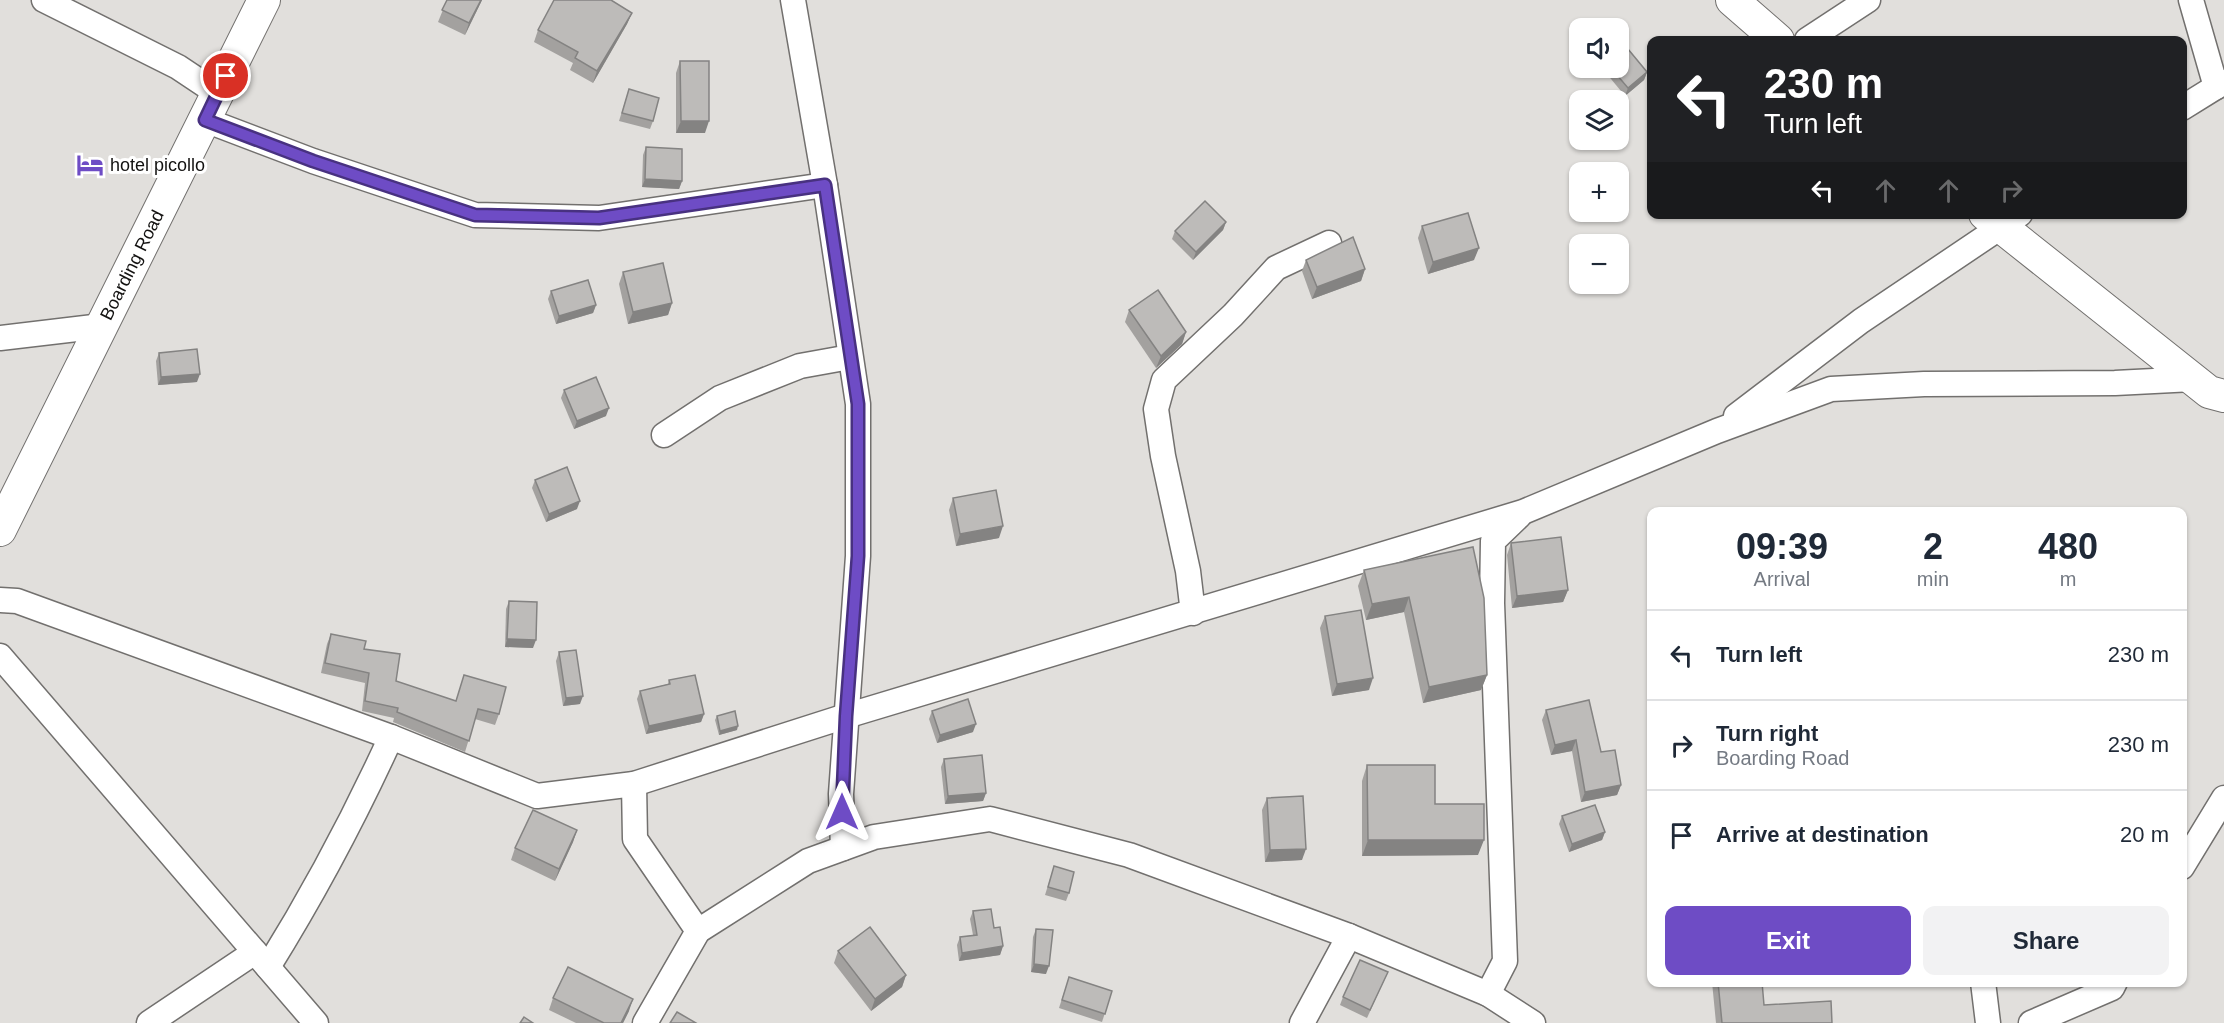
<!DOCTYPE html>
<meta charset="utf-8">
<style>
:root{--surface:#fff;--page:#f2f2f3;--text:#1f2937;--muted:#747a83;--line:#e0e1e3;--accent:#6e4cc5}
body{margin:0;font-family:Arial,sans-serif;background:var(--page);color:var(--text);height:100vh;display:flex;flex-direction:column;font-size:22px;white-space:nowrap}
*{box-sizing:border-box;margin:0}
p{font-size:20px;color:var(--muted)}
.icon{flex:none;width:33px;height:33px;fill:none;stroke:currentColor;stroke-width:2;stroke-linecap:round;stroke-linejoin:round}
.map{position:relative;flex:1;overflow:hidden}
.drawer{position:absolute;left:1647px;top:507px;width:540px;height:480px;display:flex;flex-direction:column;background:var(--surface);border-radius:12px;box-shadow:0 2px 4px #0004}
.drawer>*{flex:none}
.guide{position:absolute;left:1647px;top:36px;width:540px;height:183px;border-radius:12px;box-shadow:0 2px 4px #0004;background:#202124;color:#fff;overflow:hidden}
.controls{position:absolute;left:1569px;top:18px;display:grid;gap:12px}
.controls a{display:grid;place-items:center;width:60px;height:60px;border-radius:12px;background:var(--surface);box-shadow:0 2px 4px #0004;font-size:30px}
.pin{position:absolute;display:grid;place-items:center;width:51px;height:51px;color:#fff;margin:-26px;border:3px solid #fff;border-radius:50%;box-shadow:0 2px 6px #0007}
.me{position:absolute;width:66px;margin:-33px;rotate:0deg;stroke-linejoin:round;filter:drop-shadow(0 0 4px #0008)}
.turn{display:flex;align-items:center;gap:21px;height:126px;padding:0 18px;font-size:27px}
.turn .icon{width:78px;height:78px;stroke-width:2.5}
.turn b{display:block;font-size:42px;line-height:51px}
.lanes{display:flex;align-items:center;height:57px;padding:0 18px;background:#0003;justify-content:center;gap:30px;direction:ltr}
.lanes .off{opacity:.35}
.eta{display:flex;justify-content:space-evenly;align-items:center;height:102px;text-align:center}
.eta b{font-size:36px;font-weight:600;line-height:42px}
.cta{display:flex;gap:12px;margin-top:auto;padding:12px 18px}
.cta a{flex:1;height:69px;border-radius:12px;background:var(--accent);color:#fff;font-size:24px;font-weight:600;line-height:69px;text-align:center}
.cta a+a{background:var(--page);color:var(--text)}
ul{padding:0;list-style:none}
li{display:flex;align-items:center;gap:18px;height:90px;padding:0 18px;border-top:2px solid var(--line)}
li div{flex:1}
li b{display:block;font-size:22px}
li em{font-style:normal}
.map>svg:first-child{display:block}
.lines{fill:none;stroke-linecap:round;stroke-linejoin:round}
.minor-casing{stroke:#72706e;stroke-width:27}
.major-casing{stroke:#72706e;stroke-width:34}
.minor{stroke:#fff;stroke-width:24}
.major{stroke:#fff;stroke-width:32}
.wall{fill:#a3a19f}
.shaded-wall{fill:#848382}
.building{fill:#bdbbb9;stroke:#848382;stroke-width:1.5}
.route-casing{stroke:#483180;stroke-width:15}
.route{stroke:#6e4cc5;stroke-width:10}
.labels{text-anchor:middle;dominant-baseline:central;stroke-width:6;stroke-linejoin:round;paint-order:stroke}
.poi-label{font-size:18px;fill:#131211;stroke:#fff;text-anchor:start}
.street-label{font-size:18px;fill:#131211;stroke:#fff}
</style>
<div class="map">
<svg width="2224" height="1023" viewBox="0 0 2224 1023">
<rect width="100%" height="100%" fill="#e1dfdc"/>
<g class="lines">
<defs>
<g id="minor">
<polyline points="44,0 178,67 217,93"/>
<polyline points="793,0 825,185 858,404 858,556 841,794 843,848"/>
<polyline points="2191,0 2216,87"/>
<polyline points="1807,40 1868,0"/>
<polyline points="2182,108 2224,82"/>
<polyline points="205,120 313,161 475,215 599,218 825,185"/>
<polyline points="0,338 102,326"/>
<polyline points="1736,416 1861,321 2020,214"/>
<polyline points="664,435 720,398 800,366 850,357"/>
<polyline points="0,600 17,601 391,737 537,796 634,784 846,716 1523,512 1717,431 1831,389 1924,384 2115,383 2193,379"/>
<polyline points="1193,613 1188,571 1163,456 1156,409 1164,380 1233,315 1276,268 1329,243"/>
<polyline points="0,656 316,1023"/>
<polyline points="634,784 635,839 698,931"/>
<polyline points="2182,867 2224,798"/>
<path d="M268,967C314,893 355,816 391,737"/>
<polyline points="1983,982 1988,1023"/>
<polyline points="1488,994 1505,961 1492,603 1493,541 1519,516"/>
<polyline points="149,1023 255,952"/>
<polyline points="645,1023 698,931 808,861 874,837 990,819 1129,855 1349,936 1488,994 1533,1023"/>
<polyline points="1302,1023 1349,936"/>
<polyline points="2031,1023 2112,988 2115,982"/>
</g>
<g id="major">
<polyline points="1732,0 1778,40"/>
<polyline points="1985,214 2209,392 2224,396"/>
<path id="s1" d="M0,530L264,0"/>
</g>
</defs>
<use href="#minor" class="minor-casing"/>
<use href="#major" class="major-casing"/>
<use href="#minor" class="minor"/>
<use href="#major" class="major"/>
</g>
<g class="wall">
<polygon points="447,0 482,0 465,35 438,22"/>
<polygon points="632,13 627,24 593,83 570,70 573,63 534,42 538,30"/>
<polygon points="680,61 705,133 676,133 676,73"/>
<polygon points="1602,68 1618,68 1647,72 1644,80 1625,96"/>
<polygon points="629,89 653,121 650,129 619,121"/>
<polygon points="646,147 682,181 679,189 642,187 643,155"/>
<polygon points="1226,222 1223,230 1193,260 1172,239 1175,231"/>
<polygon points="1422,226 1474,260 1428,274 1418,238"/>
<polygon points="1306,260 1365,269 1361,281 1312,299 1302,271"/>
<polygon points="623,272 672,303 668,315 628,324 619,284"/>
<polygon points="551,291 596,305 593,313 556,324 548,299"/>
<polygon points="1129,310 1186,332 1182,344 1156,368 1125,322"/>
<polygon points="159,353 197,382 158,385 156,361"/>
<polygon points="564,390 606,416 574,429 561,398"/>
<polygon points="535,480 577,509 546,522 532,488"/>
<polygon points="953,498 999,538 956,546 949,510"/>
<polygon points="1511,543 1568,590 1563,602 1512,608 1507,555"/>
<polygon points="1473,547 1487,675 1481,690 1423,703 1404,612 1366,620 1358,586 1364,570"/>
<polygon points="509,601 533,648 505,647 506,609"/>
<polygon points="1325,616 1369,690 1332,696 1320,628"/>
<polygon points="331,634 364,649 396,681 456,701 464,675 499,714 495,725 475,719 465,752 393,722 394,718 362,711 365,683 321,673 327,644"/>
<polygon points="559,652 580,704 563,706 556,661"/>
<polygon points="1652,676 1652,697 1649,684"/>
<polygon points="669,680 704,714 701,722 646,734 637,699 640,691 668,684"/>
<polygon points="1546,710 1601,752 1621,785 1617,795 1581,802 1572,751 1551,755 1542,720"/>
<polygon points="932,711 973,732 937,743 929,719"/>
<polygon points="717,716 737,730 719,735 715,720"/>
<polygon points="944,759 986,793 983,801 945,804 941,767"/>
<polygon points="1367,765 1435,804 1478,855 1362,856 1362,781"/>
<polygon points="1267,798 1302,860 1265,862 1262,810"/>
<polygon points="1562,816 1605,832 1602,840 1569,852 1559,824"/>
<polygon points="577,830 573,842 555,881 511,860 515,848"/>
<polygon points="1054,866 1069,893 1066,901 1045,895"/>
<polygon points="973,911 994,928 1003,946 1000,955 959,961 957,945 960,937 973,935 970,919"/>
<polygon points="1036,929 1046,974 1031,972 1033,937"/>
<polygon points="838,951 906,975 902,987 871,1011 834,963"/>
<polygon points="1388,972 1367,1018 1340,1005 1343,997"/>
<polygon points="1069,977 1112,991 1102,1022 1059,1008"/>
<polygon points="1712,982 1762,982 1764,1005 1832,1023 1716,1023"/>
<polygon points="553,998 629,1011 623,1023 576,1023 549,1010"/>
</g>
<g class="shaded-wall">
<polygon points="481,0 482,0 465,35 469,23"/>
<polygon points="632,13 627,24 593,83 597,71"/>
<polygon points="1647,72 1644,80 1625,96 1628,88"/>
<polygon points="681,121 709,121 705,133 676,133"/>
<polygon points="645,179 682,181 679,189 642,187"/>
<polygon points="1226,222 1223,230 1193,260 1196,252"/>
<polygon points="1479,248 1474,260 1428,274 1433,262"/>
<polygon points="1365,269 1361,281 1312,299 1317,287"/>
<polygon points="672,303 668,315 628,324 633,312"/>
<polygon points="596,305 593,313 556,324 559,316"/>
<polygon points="1186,332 1182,344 1156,368 1161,356"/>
<polygon points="200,374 197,382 158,385 161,377"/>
<polygon points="609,408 606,416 574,429 577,421"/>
<polygon points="580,501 577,509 546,522 549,514"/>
<polygon points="1003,526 999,538 956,546 960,534"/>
<polygon points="1568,590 1563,602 1512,608 1517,596"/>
<polygon points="1409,597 1404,612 1366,620 1372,604"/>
<polygon points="507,639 536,640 533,648 505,647"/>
<polygon points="1487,675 1481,690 1423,703 1429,687"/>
<polygon points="1373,678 1369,690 1332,696 1337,684"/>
<polygon points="583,696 580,704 563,706 566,698"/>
<polygon points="704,714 701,722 646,734 649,726"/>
<polygon points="976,724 973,732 937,743 940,735"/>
<polygon points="738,726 737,730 719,735 720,731"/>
<polygon points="1576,740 1572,751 1551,755 1555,745"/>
<polygon points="1621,785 1617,795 1581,802 1585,792"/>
<polygon points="986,793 983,801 945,804 948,796"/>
<polygon points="577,830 573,842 555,881 559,869"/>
<polygon points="1605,832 1602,840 1569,852 1572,844"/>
<polygon points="1368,840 1484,840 1478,855 1362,856"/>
<polygon points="1306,849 1302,860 1265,862 1270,850"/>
<polygon points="1003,946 1000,955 959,961 962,953"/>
<polygon points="1034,964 1049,966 1046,974 1031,972"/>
<polygon points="906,975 902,987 871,1011 875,999"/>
<polygon points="633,999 629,1011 623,1023 621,1023"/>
</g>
<g class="building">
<polygon points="447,0 481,0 469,23 442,10"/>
<polygon points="554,0 611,0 632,13 597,71 575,58 578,52 538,30"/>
<polygon points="1623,43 1647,72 1628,88 1611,68 1618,68 1618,48"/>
<polygon points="680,61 709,61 709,121 681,121"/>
<polygon points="629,89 659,98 653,121 622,113"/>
<polygon points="646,147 682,149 682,181 645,179"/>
<polygon points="1205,201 1226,222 1196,252 1175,231"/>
<polygon points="1468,213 1479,248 1433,262 1422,226"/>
<polygon points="1353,237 1365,269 1317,287 1306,260"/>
<polygon points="663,263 672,303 633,312 623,272"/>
<polygon points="588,280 596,305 559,316 551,291"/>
<polygon points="1158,290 1186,332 1161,356 1129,310"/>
<polygon points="197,349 200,374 161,377 159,353"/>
<polygon points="596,377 609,408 577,421 564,390"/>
<polygon points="567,467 580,501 549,514 535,480"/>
<polygon points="996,490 1003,526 960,534 953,498"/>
<polygon points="1561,537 1568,590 1517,596 1511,543"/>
<polygon points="1473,547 1484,598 1487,675 1429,687 1409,597 1372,604 1364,570"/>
<polygon points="509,601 537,602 536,640 507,639"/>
<polygon points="1361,610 1373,678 1337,684 1325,616"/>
<polygon points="331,634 366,641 364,649 400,654 396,681 456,701 464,675 506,687 499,714 478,709 469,741 397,712 398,708 365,701 369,673 325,663"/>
<polygon points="576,650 583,696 566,698 559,652"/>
<polygon points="695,675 704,714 649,726 640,691 670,684 669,680"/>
<polygon points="968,699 976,724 940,735 932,711"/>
<polygon points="1589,700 1601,752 1615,750 1621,785 1585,792 1576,740 1555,745 1546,710"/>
<polygon points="735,711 738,726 720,731 717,716"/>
<polygon points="982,755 986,793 948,796 944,759"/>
<polygon points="1367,765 1435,765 1435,804 1484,804 1484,840 1368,840"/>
<polygon points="1303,796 1306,849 1270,850 1267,798"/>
<polygon points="1595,805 1605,832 1572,844 1562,816"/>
<polygon points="533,810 577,830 559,869 515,848"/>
<polygon points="1054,866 1074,872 1069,893 1048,887"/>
<polygon points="991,909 994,928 1000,927 1003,946 962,953 960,937 977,935 973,911"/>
<polygon points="870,927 906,975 875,999 838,951"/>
<polygon points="1036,929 1053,930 1049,966 1034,964"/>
<polygon points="1360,960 1388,972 1370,1010 1343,997"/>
<polygon points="568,967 633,999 621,1023 604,1023 553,998"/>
<polygon points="1069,977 1112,991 1105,1014 1062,1000"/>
<polygon points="1718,982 1762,982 1764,1005 1831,1001 1832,1023 1722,1023"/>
<polygon points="677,1012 696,1023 670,1023"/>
<polygon points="524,1017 533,1023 520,1023"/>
</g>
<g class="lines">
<defs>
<polyline id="route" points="226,76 205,120 313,161 475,215 599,218 825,185 858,404 858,556 846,716 842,812"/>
</defs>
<use href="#route" class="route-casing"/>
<use href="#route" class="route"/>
</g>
<defs>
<symbol id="hotel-bare" viewBox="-9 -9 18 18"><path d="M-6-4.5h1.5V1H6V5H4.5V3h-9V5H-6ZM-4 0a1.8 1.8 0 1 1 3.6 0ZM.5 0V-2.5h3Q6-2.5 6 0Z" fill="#6e4cc5" stroke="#fff" stroke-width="2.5" paint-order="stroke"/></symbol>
</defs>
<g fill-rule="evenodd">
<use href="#hotel-bare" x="71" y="146" width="38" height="38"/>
</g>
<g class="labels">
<g class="poi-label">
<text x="110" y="165">hotel picollo</text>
</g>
<g class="street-label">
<text stroke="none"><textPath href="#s1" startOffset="296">Boarding Road</textPath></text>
</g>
</g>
</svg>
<div class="controls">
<a><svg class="icon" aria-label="sound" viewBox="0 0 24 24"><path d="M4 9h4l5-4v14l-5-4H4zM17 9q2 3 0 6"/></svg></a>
<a><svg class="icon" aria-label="layers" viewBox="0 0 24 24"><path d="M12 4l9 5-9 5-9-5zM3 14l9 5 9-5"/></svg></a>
<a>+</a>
<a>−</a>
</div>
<div class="pin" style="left:226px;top:76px;background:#d93025"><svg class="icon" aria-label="arrive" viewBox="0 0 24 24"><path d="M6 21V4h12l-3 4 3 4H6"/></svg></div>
<svg class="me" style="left:842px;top:812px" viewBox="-20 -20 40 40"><path d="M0-17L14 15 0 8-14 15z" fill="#6e4cc5" stroke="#fff" stroke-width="4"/></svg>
<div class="guide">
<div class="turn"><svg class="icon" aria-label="left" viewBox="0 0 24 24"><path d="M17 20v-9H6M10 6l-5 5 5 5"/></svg><div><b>230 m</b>Turn left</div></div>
<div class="lanes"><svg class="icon" aria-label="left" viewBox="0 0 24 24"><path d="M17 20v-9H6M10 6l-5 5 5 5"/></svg><svg class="icon off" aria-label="ahead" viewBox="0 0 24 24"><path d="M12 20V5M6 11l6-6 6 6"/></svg><svg class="icon off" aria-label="ahead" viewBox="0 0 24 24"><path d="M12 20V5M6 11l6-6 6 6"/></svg><svg class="icon off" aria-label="right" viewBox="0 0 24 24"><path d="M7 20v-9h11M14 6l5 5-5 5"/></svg></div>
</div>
<section class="drawer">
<div class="eta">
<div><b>09:39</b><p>Arrival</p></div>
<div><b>2</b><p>min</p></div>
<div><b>480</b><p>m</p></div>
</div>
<ul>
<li><svg class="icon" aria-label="left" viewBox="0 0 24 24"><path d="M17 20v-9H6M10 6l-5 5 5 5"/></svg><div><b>Turn left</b></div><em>230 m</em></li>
<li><svg class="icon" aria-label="right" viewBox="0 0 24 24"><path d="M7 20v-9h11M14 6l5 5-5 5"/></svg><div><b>Turn right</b><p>Boarding Road</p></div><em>230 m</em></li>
<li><svg class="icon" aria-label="arrive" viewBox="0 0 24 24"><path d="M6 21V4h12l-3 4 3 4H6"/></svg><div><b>Arrive at destination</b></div><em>20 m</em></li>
</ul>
<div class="cta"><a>Exit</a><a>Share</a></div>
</section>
</div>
